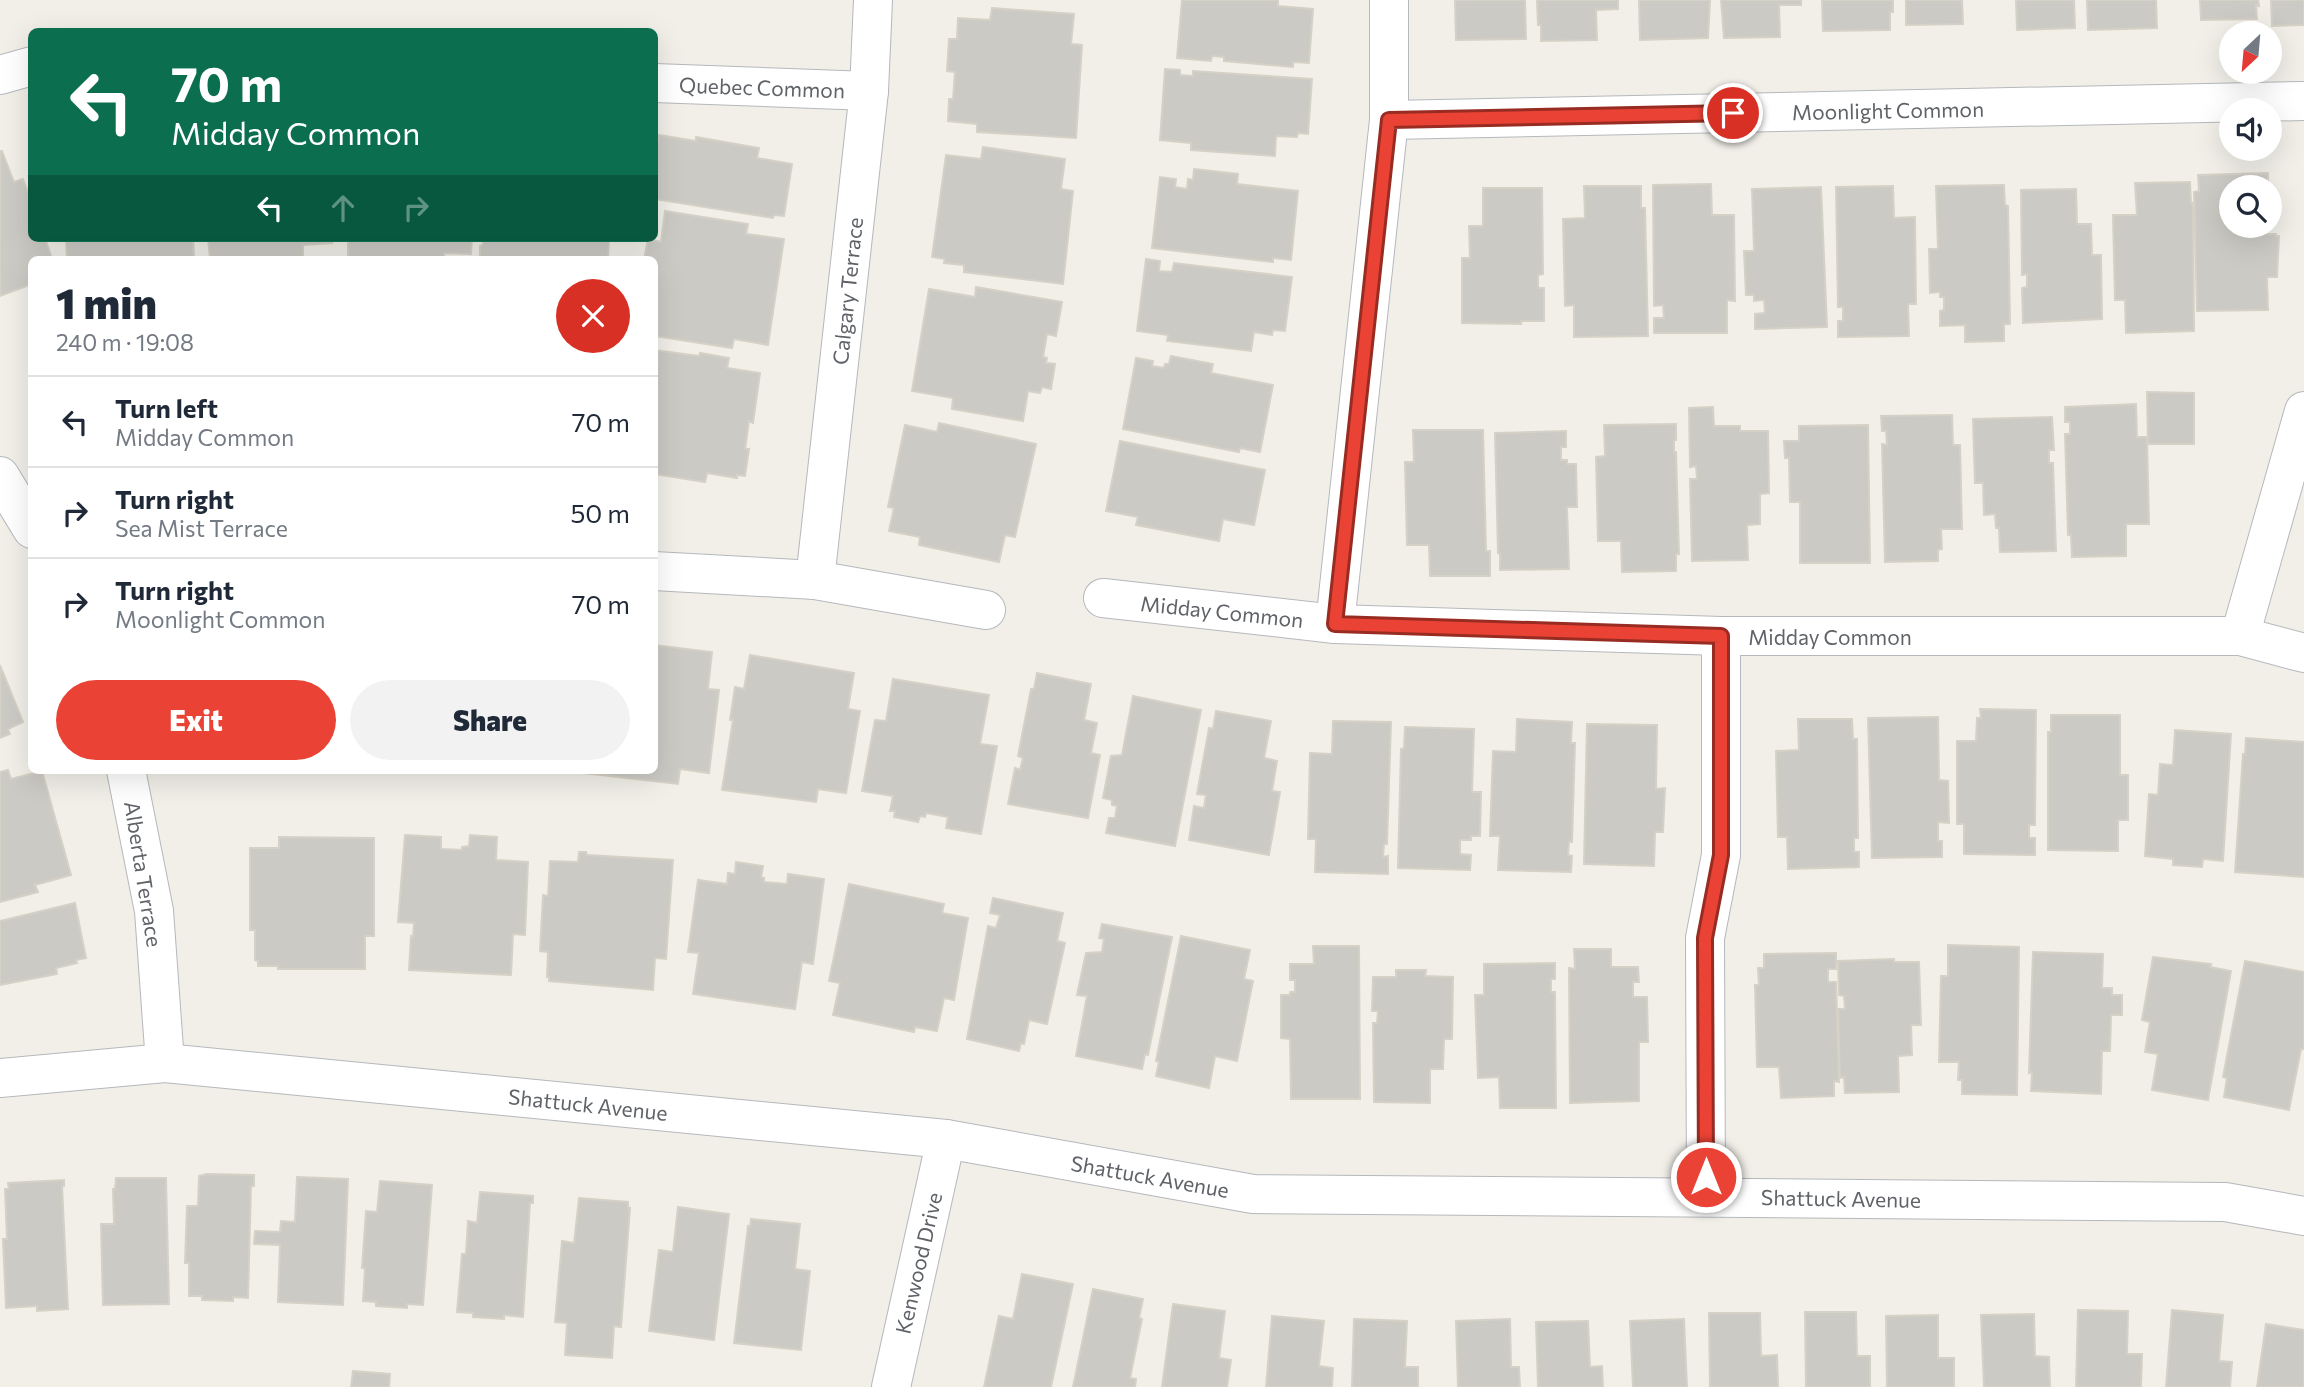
<!DOCTYPE html>
<meta charset="utf-8">
<style>
:root{--surface:#fff;--page:#f2f2f3;--text:#1f2937;--muted:#747a83;--line:#e0e1e3;--accent:#ea4335}
body{margin:0;font-family:Commissioner,sans-serif;background:var(--page);color:var(--text);height:100vh;display:flex;flex-direction:column;font-size:26px;white-space:nowrap}
*{box-sizing:border-box;margin:0}
p{font-size:23px;color:var(--muted)}
.icon{flex:none;width:38px;height:38px;fill:none;stroke:currentColor;stroke-width:2;stroke-linecap:round;stroke-linejoin:round}
.map{position:relative;flex:1;overflow:hidden}
.sheet{position:absolute;left:28px;top:256px;width:630px;height:518px;display:flex;flex-direction:column;background:var(--surface);border-radius:10px;box-shadow:0 7px 28px #0002}
.sheet>*{flex:none}
.top-card{position:absolute;left:28px;top:28px;width:630px;height:214px;border-radius:10px;box-shadow:0 7px 28px #0002;background:#0b6e4f;color:#fff;overflow:hidden}
.needle{width:46px;rotate:206deg}
.buttons{position:absolute;left:2219px;top:21px;display:grid;gap:14px}
.buttons a{display:grid;place-items:center;width:63px;height:63px;border-radius:50%;background:var(--surface);box-shadow:0 7px 28px #0002;font-size:35px}
.pin{position:absolute;display:grid;place-items:center;width:60px;height:60px;color:#fff;margin:-30px;border:4px solid #fff;border-radius:50%;box-shadow:0 2px 7px #0007}
.me{position:absolute;width:77px;margin:-38px;rotate:0deg;stroke-linejoin:round;filter:drop-shadow(0 0 5px #0008)}
.turn{display:flex;align-items:center;gap:24px;height:147px;padding:0 28px;font-size:32px}
.turn .icon{width:91px;height:91px;stroke-width:2.5}
.turn b{display:block;font-size:49px;line-height:60px}
.lanes{display:flex;align-items:center;height:66px;padding:0 28px;background:#0003;justify-content:center;gap:35px;direction:ltr}
.lanes .off{opacity:.35}
.round{display:grid;place-items:center;flex:none;width:74px;height:74px;border-radius:37px;background:var(--page)}
.summary{display:flex;align-items:center;justify-content:space-between;height:119px;padding:0 28px}
h1{font-size:42px;font-weight:800;line-height:52px}
.action{display:flex;gap:14px;margin-top:auto;padding:14px 28px}
.action a{flex:1;height:80px;border-radius:42px;background:var(--accent);color:#fff;font-size:28px;font-weight:800;line-height:80px;text-align:center}
.action a+a{background:var(--page);color:var(--text)}
ul{padding:0;list-style:none}
li{display:flex;align-items:center;gap:21px;height:91px;padding:0 28px;border-top:2px solid var(--line)}
li div{flex:1}
li b{display:block;font-size:26px}
li em{font-style:normal}
.map>svg:first-child{display:block}
.building{fill:#cccac5;stroke:#d6d1c6;stroke-width:2}
.lines{fill:none;stroke-linecap:round;stroke-linejoin:round}
.minor-casing{stroke:#b5b8bc;stroke-width:40}
.minor{stroke:#fff;stroke-width:38}
.route-casing{stroke:#982c22;stroke-width:18}
.route{stroke:#ea4335;stroke-width:12}
.labels{text-anchor:middle;dominant-baseline:central;stroke-width:7;stroke-linejoin:round;paint-order:stroke}
.street-label{font-size:21px;fill:#5f6368;stroke:#fff}
</style>
<div class="map">
<svg width="2304" height="1387" viewBox="0 0 2304 1387">
<rect width="100%" height="100%" fill="#f1efe8"/>
<g class="building">
<polygon points="1182,0 1278,0 1278,6 1313,9 1309,63 1293,62 1293,67 1224,61 1224,57 1212,56 1211,61 1177,58"/>
<polygon points="1455,0 1525,0 1526,39 1456,40"/>
<polygon points="1537,0 1618,0 1618,9 1596,10 1597,40 1541,41 1541,25 1538,25"/>
<polygon points="1639,0 1710,0 1708,38 1640,40"/>
<polygon points="1721,0 1801,0 1801,5 1779,5 1780,37 1724,38"/>
<polygon points="1822,0 1893,0 1893,12 1890,12 1890,30 1823,31"/>
<polygon points="1906,0 1962,0 1963,24 1906,25"/>
<polygon points="2016,0 2074,0 2075,28 2017,30"/>
<polygon points="2087,0 2156,0 2157,28 2088,30"/>
<polygon points="2200,0 2258,0 2259,6 2256,5 2257,19 2201,20"/>
<polygon points="2271,0 2304,0 2304,25 2272,26"/>
<polygon points="992,8 1074,14 1071,44 1082,45 1076,138 977,132 977,124 948,121 949,99 953,99 955,72 947,71 949,39 957,39 958,18 990,20"/>
<polygon points="1165,69 1180,70 1180,75 1193,76 1193,71 1312,79 1308,134 1298,133 1297,137 1276,136 1275,156 1191,150 1191,143 1160,140"/>
<polygon points="659,135 696,141 696,137 759,148 757,158 792,164 784,216 774,215 773,218 654,199 654,160"/>
<polygon points="983,147 1065,159 1061,189 1073,191 1063,284 964,272 964,265 944,263 945,259 932,257 946,155 981,159"/>
<polygon points="0,151 2,151 14,182 23,179 32,203 32,238 45,238 52,259 32,259 32,284 0,296"/>
<polygon points="1194,169 1238,174 1237,184 1298,191 1291,260 1273,258 1273,262 1152,248 1160,177 1176,179 1175,187 1187,189 1188,179 1193,180"/>
<polygon points="2268,173 2268,187 2231,187 2231,226 2266,226 2266,234 2276,234 2276,236 2279,236 2277,277 2267,277 2268,310 2197,311 2194,192 2199,191 2198,175"/>
<polygon points="2190,182 2191,203 2193,203 2194,331 2126,333 2125,300 2115,300 2113,215 2137,215 2135,183"/>
<polygon points="1711,184 1712,215 1734,215 1735,301 1727,300 1727,333 1654,333 1654,318 1664,318 1663,305 1654,306 1653,185"/>
<polygon points="2004,185 2005,205 2008,206 2010,324 2004,324 2004,341 1965,342 1965,325 1940,326 1940,311 1944,310 1944,297 1940,297 1940,292 1930,293 1929,249 1938,249 1936,186"/>
<polygon points="1584,186 1641,186 1641,208 1645,208 1648,336 1574,337 1574,305 1565,306 1563,219 1585,218"/>
<polygon points="1893,186 1894,218 1915,217 1916,304 1908,304 1909,336 1838,337 1838,321 1843,321 1843,307 1838,307 1836,187"/>
<polygon points="1821,187 1827,327 1755,329 1755,314 1765,313 1764,300 1754,301 1754,295 1746,295 1744,251 1754,251 1752,189"/>
<polygon points="1483,188 1542,188 1543,274 1538,275 1538,288 1544,288 1544,321 1521,321 1521,324 1462,323 1462,258 1470,258 1469,226 1483,226"/>
<polygon points="2076,189 2077,224 2091,224 2092,255 2101,255 2102,319 2023,323 2022,288 2027,287 2027,274 2022,275 2021,190"/>
<polygon points="665,211 748,224 746,234 784,239 768,345 734,339 732,348 654,336 654,259 644,259 648,239 661,242"/>
<polygon points="68,238 193,238 194,257 167,259 67,259 66,239"/>
<polygon points="208,238 331,238 332,243 303,245 303,259 210,259"/>
<polygon points="348,238 472,238 471,254 444,253 444,259 348,259"/>
<polygon points="483,238 609,238 608,259 480,259 480,246 483,245"/>
<polygon points="1146,259 1160,261 1159,271 1172,272 1174,263 1292,277 1285,331 1273,330 1272,335 1254,332 1251,351 1167,341 1168,335 1137,331"/>
<polygon points="976,287 1062,302 1056,336 1047,334 1043,357 1047,358 1046,363 1055,364 1051,389 1042,387 1040,393 1028,391 1023,421 952,409 953,398 912,391 929,289 975,297"/>
<polygon points="654,350 699,356 700,353 729,358 727,368 760,373 753,423 749,421 745,449 749,449 745,476 737,475 737,478 707,473 705,482 654,474"/>
<polygon points="1171,356 1213,364 1211,373 1273,385 1260,452 1240,448 1239,452 1123,429 1136,358 1153,361 1152,366 1164,368 1165,364 1169,364"/>
<polygon points="2147,392 2194,393 2194,444 2148,444"/>
<polygon points="2136,404 2137,437 2147,437 2149,524 2126,524 2126,556 2072,557 2071,535 2068,535 2065,434 2070,434 2070,422 2065,422 2065,407"/>
<polygon points="1713,407 1714,426 1740,426 1740,431 1768,431 1769,493 1760,494 1760,524 1747,525 1748,560 1692,561 1690,479 1697,479 1696,466 1690,467 1689,408"/>
<polygon points="1952,415 1953,445 1960,445 1962,529 1941,529 1942,549 1938,550 1938,561 1885,562 1882,444 1887,445 1886,431 1882,431 1881,416"/>
<polygon points="2052,417 2054,450 2049,450 2049,463 2053,463 2056,551 2000,552 1999,528 1996,528 1995,514 1984,515 1983,483 1975,483 1973,419"/>
<polygon points="939,423 1036,444 1015,537 1005,535 999,562 919,545 920,537 889,531 894,508 888,507 905,425 937,432"/>
<polygon points="1676,424 1676,440 1674,440 1674,452 1676,452 1679,554 1676,554 1676,571 1622,572 1621,541 1598,541 1596,457 1605,456 1604,425"/>
<polygon points="1868,425 1870,563 1800,563 1800,502 1790,502 1789,458 1785,458 1784,441 1799,441 1799,426"/>
<polygon points="1413,430 1483,430 1486,551 1490,551 1490,576 1430,576 1429,545 1407,545 1405,462 1414,462"/>
<polygon points="1566,431 1566,447 1561,447 1561,460 1567,460 1567,464 1576,464 1577,507 1567,507 1569,569 1500,570 1500,554 1498,553 1495,433"/>
<polygon points="1120,441 1265,470 1254,525 1223,519 1219,541 1136,525 1138,517 1106,511"/>
<polygon points="654,645 712,652 708,689 719,690 709,773 680,769 678,784 584,773 584,770 654,770"/>
<polygon points="750,655 854,673 848,709 860,711 846,793 818,789 816,802 722,790 733,720 730,720 735,687 744,689"/>
<polygon points="0,665 23,722 8,729 10,734 0,738"/>
<polygon points="1037,673 1091,684 1084,720 1097,723 1091,753 1100,755 1088,818 1008,804 1015,768 1020,770 1023,758 1018,756 1031,689 1034,689"/>
<polygon points="893,679 989,695 980,744 997,746 981,834 946,828 948,817 926,813 925,817 920,816 918,822 894,817 895,811 890,811 893,796 862,791 875,720 886,721"/>
<polygon points="1133,696 1201,710 1175,846 1106,833 1109,818 1115,818 1117,806 1112,805 1112,800 1103,798 1111,756 1122,755"/>
<polygon points="1980,709 2036,710 2035,825 2029,825 2029,838 2035,838 2035,855 1964,854 1964,824 1957,824 1957,741 1976,741 1977,718 1981,718"/>
<polygon points="1216,711 1271,721 1264,758 1277,761 1272,791 1280,792 1269,855 1189,840 1194,806 1204,808 1206,795 1197,794 1209,728 1213,729"/>
<polygon points="2051,715 2120,715 2120,775 2128,775 2128,820 2118,820 2118,851 2048,850 2048,732 2051,732"/>
<polygon points="1938,717 1939,780 1948,781 1949,823 1938,822 1938,841 1942,841 1942,857 1872,858 1868,718"/>
<polygon points="1517,719 1572,722 1571,743 1575,743 1572,842 1569,842 1568,855 1572,856 1571,872 1498,870 1500,836 1490,836 1493,751 1516,752"/>
<polygon points="1798,719 1852,719 1853,739 1857,739 1858,838 1854,838 1854,852 1859,852 1859,867 1788,869 1787,837 1778,837 1776,751 1799,750"/>
<polygon points="1333,721 1391,722 1387,844 1384,844 1383,857 1388,856 1388,874 1315,872 1316,839 1308,839 1310,753 1332,754"/>
<polygon points="1587,724 1657,725 1656,789 1665,788 1663,832 1655,832 1654,866 1584,864"/>
<polygon points="1405,727 1474,729 1472,792 1481,792 1480,836 1471,836 1471,840 1460,840 1460,854 1471,855 1470,870 1398,868 1401,749 1404,748"/>
<polygon points="2175,730 2231,734 2223,861 2203,859 2202,867 2173,865 2173,859 2145,856 2149,794 2158,795 2160,764 2173,765"/>
<polygon points="2246,738 2304,742 2304,877 2235,872 2243,754 2245,754"/>
<polygon points="8,770 11,779 42,771 71,875 35,885 38,892 0,902 0,772"/>
<polygon points="405,835 441,837 441,849 462,850 462,847 469,846 470,835 497,837 496,860 528,862 525,935 513,934 511,975 409,970 411,936 413,937 414,923 398,922"/>
<polygon points="279,837 374,838 374,936 365,936 365,969 278,969 278,966 258,966 258,961 255,960 255,930 250,930 250,848 279,848"/>
<polygon points="579,852 586,852 587,855 673,860 666,959 655,958 653,990 549,981 549,977 547,977 548,952 540,951 543,895 548,896 550,861 578,862"/>
<polygon points="736,862 763,866 761,877 764,878 764,882 787,884 788,874 824,879 813,964 802,962 795,1009 693,994 699,953 688,952 698,880 727,884 728,873 735,874"/>
<polygon points="849,884 944,904 942,913 968,918 954,1000 944,998 937,1031 915,1027 914,1032 833,1015 840,983 829,981"/>
<polygon points="993,898 1063,913 1057,941 1065,943 1047,1024 1029,1020 1024,1044 1021,1043 1019,1051 967,1039 988,926 996,928 1000,915 990,913"/>
<polygon points="75,903 86,958 76,960 77,963 56,968 57,974 0,985 0,921"/>
<polygon points="1102,924 1172,937 1148,1055 1145,1054 1142,1069 1076,1056 1087,996 1077,995 1086,953 1102,952 1104,939 1099,938"/>
<polygon points="1181,936 1250,950 1244,979 1253,981 1237,1061 1215,1056 1209,1088 1156,1076 1159,1062 1156,1061"/>
<polygon points="1948,945 2019,947 2017,1095 1962,1094 1962,1080 1958,1080 1959,1062 1939,1062 1941,976 1948,976"/>
<polygon points="1313,946 1359,946 1360,1099 1291,1099 1290,1039 1281,1038 1281,995 1290,995 1290,992 1295,992 1295,980 1290,980 1290,964 1314,964"/>
<polygon points="1574,949 1611,949 1611,967 1638,967 1639,982 1633,982 1633,997 1647,997 1648,1042 1639,1042 1639,1101 1570,1103 1569,968 1575,969"/>
<polygon points="2033,952 2103,954 2102,988 2112,988 2112,995 2122,995 2122,1015 2111,1015 2110,1051 2102,1051 2101,1094 2031,1091 2032,1072 2029,1073"/>
<polygon points="1836,953 1836,969 1828,969 1828,982 1836,982 1839,1082 1834,1081 1834,1096 1781,1098 1779,1067 1757,1067 1755,985 1759,985 1758,968 1764,968 1764,954"/>
<polygon points="2153,957 2211,964 2210,967 2231,971 2208,1100 2152,1090 2158,1054 2145,1052 2150,1022 2142,1020"/>
<polygon points="1894,959 1894,962 1919,962 1921,1025 1911,1025 1912,1055 1898,1056 1899,1092 1845,1093 1844,1077 1840,1078 1838,1009 1845,1009 1844,996 1839,995 1838,961"/>
<polygon points="2245,961 2304,972 2304,1049 2301,1049 2289,1110 2224,1097 2227,1078 2223,1077"/>
<polygon points="1555,963 1555,979 1551,979 1551,992 1555,992 1556,1108 1500,1108 1499,1077 1478,1078 1475,995 1484,995 1484,964"/>
<polygon points="1396,970 1426,970 1425,976 1453,977 1452,1039 1444,1039 1443,1069 1430,1069 1430,1103 1374,1102 1373,1023 1377,1023 1378,1011 1372,1011 1373,977 1396,977"/>
<polygon points="207,1174 254,1175 254,1186 251,1186 248,1298 233,1297 233,1301 202,1300 202,1296 189,1296 189,1263 185,1263 187,1206 198,1206 199,1176"/>
<polygon points="297,1177 348,1179 343,1305 278,1302 280,1245 254,1244 255,1231 280,1232 281,1221 295,1222"/>
<polygon points="116,1178 166,1178 169,1304 103,1305 101,1224 114,1224 113,1189 115,1189"/>
<polygon points="64,1180 64,1186 62,1186 68,1309 37,1311 37,1306 6,1308 3,1239 7,1239 5,1189 9,1189 8,1183"/>
<polygon points="380,1181 432,1185 423,1305 407,1304 407,1308 376,1306 376,1302 363,1301 365,1268 362,1268 366,1211 377,1212"/>
<polygon points="480,1192 533,1196 533,1203 530,1203 523,1317 504,1315 504,1319 473,1317 473,1313 457,1312 462,1254 466,1254 468,1221 477,1223"/>
<polygon points="579,1198 628,1202 628,1208 630,1208 621,1327 614,1326 612,1358 565,1355 567,1323 555,1322 562,1241 574,1243"/>
<polygon points="678,1207 729,1214 714,1340 649,1331 659,1250 673,1252"/>
<polygon points="751,1219 800,1224 795,1269 810,1271 801,1350 734,1343 748,1226 750,1227"/>
<polygon points="1022,1274 1073,1284 1051,1387 984,1387 999,1316 1013,1319"/>
<polygon points="1093,1289 1143,1299 1139,1318 1142,1319 1130,1378 1136,1379 1135,1387 1073,1387"/>
<polygon points="1173,1304 1225,1311 1219,1358 1231,1360 1227,1387 1162,1387"/>
<polygon points="2078,1310 2128,1311 2127,1354 2142,1354 2141,1387 2076,1387"/>
<polygon points="2172,1310 2223,1315 2219,1361 2232,1362 2230,1387 2166,1387"/>
<polygon points="1805,1312 1856,1312 1857,1356 1870,1356 1870,1387 1806,1387"/>
<polygon points="1709,1313 1760,1313 1761,1356 1777,1355 1778,1387 1710,1387"/>
<polygon points="2034,1314 2035,1356 2049,1357 2050,1387 1984,1387 1981,1315"/>
<polygon points="1938,1315 1938,1358 1954,1358 1954,1387 1887,1387 1886,1316"/>
<polygon points="1272,1316 1324,1321 1319,1366 1333,1368 1332,1387 1266,1387"/>
<polygon points="1354,1319 1407,1321 1405,1367 1418,1367 1418,1387 1352,1387"/>
<polygon points="1510,1319 1511,1367 1519,1367 1520,1387 1458,1387 1456,1321"/>
<polygon points="1684,1319 1687,1387 1633,1387 1630,1321"/>
<polygon points="1588,1321 1590,1367 1602,1366 1603,1387 1538,1387 1536,1322"/>
<polygon points="2266,1324 2304,1330 2304,1387 2257,1387"/>
<polygon points="353,1371 390,1374 389,1387 351,1387"/>
</g>
<g class="lines">
<defs>
<g id="minor">
<polyline points="0,75 32,66"/>
<polyline points="654,83 869,91"/>
<polyline points="1389,120 2304,101"/>
<polyline points="0,476 32,529"/>
<polyline points="654,571 815,580 986,610"/>
<polyline points="815,580 869,91 873,0"/>
<polyline points="1103,598 1335,624 1721,636 2240,636 2304,653"/>
<polyline points="1335,624 1389,120 1389,0"/>
<polyline points="2240,636 2304,411"/>
<polyline points="126,770 154,911 165,1063"/>
<polyline points="0,1078 165,1063 946,1139 1253,1194 2225,1202 2304,1216"/>
<polyline points="1706,1197 1705,938 1721,855 1721,636"/>
<polyline points="891,1387 946,1139"/>
</g>
</defs>
<use href="#minor" class="minor-casing"/>
<use href="#minor" class="minor"/>
</g>
<g class="lines">
<defs>
<polyline id="route" points="1706,1177 1705,938 1721,855 1721,636 1335,624 1389,120 1733,113"/>
</defs>
<use href="#route" class="route-casing"/>
<use href="#route" class="route"/>
</g>
<g class="labels">
<g class="street-label">
<text transform="translate(762 87) rotate(2)">Quebec Common</text>
<text transform="translate(1888 110) rotate(-1)">Moonlight Common</text>
<text transform="translate(847 291) rotate(-84)">Calgary Terrace</text>
<text transform="translate(1222 611) rotate(6)">Midday Common</text>
<text x="1830" y="636">Midday Common</text>
<text transform="translate(144 874) rotate(81)">Alberta Terrace</text>
<text transform="translate(588 1104) rotate(6)">Shattuck Avenue</text>
<text transform="translate(1150 1176) rotate(10)">Shattuck Avenue</text>
<text transform="translate(1841 1198) rotate(1)">Shattuck Avenue</text>
<text transform="translate(918 1263) rotate(-77)">Kenwood Drive</text>
</g>
</g>
</svg>
<div class="buttons">
<a><svg class="needle" viewBox="-14 -14 28 28"><path d="M0-13l5 13h-10z" fill="#e53935"/><path d="M0 13l5-13h-10z" fill="#747a83"/></svg></a>
<a><svg class="icon" aria-label="sound" viewBox="0 0 24 24"><path d="M4 9h4l5-4v14l-5-4H4zM17 9q2 3 0 6"/></svg></a>
<a><svg class="icon" aria-label="search" viewBox="0 0 24 24"><circle cx="10" cy="10" r="6"/><path d="M15 15l6 6"/></svg></a>
</div>
<div class="pin" style="left:1733px;top:113px;background:#d93025"><svg class="icon" aria-label="arrive" viewBox="0 0 24 24"><path d="M6 21V4h12l-3 4 3 4H6"/></svg></div>
<svg class="me" style="left:1706px;top:1177px" viewBox="-20 -20 40 40"><circle r="17" fill="#ea4335" stroke="#fff" stroke-width="3"/><path d="M0-11L8 9 0 5-8 9z" fill="#fff"/></svg>
<div class="top-card">
<div class="turn"><svg class="icon" aria-label="left" viewBox="0 0 24 24"><path d="M17 20v-9H6M10 6l-5 5 5 5"/></svg><div><b>70 m</b>Midday Common</div></div>
<div class="lanes"><svg class="icon" aria-label="left" viewBox="0 0 24 24"><path d="M17 20v-9H6M10 6l-5 5 5 5"/></svg><svg class="icon off" aria-label="ahead" viewBox="0 0 24 24"><path d="M12 20V5M6 11l6-6 6 6"/></svg><svg class="icon off" aria-label="right" viewBox="0 0 24 24"><path d="M7 20v-9h11M14 6l5 5-5 5"/></svg></div>
</div>
<section class="sheet">
<div class="summary"><div><h1>1 min</h1><p>240 m · 19:08</p></div><a class="round" style="background:#d93025;color:#fff"><svg class="icon" aria-label="close" viewBox="0 0 24 24"><path d="M6 6l12 12M18 6L6 18"/></svg></a></div>
<ul>
<li><svg class="icon" aria-label="left" viewBox="0 0 24 24"><path d="M17 20v-9H6M10 6l-5 5 5 5"/></svg><div><b>Turn left</b><p>Midday Common</p></div><em>70 m</em></li>
<li><svg class="icon" aria-label="right" viewBox="0 0 24 24"><path d="M7 20v-9h11M14 6l5 5-5 5"/></svg><div><b>Turn right</b><p>Sea Mist Terrace</p></div><em>50 m</em></li>
<li><svg class="icon" aria-label="right" viewBox="0 0 24 24"><path d="M7 20v-9h11M14 6l5 5-5 5"/></svg><div><b>Turn right</b><p>Moonlight Common</p></div><em>70 m</em></li>
</ul>
<div class="action"><a>Exit</a><a>Share</a></div>
</section>
</div>
